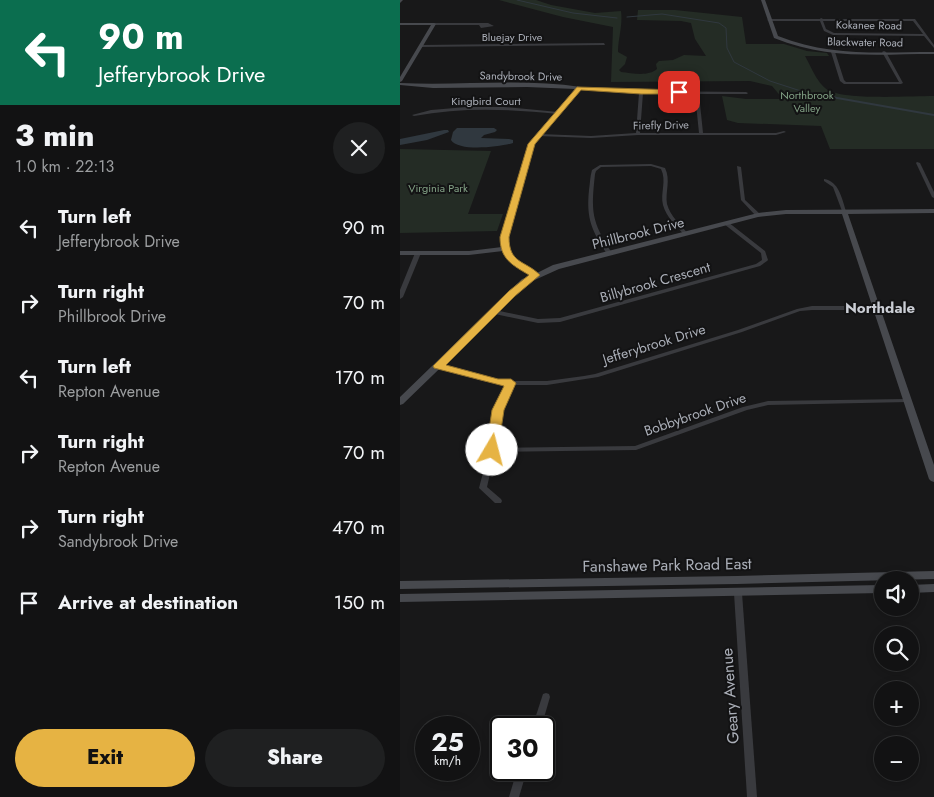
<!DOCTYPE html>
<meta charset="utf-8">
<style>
:root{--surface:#121213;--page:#1f2021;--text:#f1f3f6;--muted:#9c9ea0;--line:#313233;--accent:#e6b343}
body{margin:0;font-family:Jost,sans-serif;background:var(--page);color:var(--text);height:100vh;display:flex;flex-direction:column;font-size:19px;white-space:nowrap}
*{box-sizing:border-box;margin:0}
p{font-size:16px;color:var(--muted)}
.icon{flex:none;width:28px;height:28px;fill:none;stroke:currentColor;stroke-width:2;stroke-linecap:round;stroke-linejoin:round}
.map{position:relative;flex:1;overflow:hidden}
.drawer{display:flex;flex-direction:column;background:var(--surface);width:400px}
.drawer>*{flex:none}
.hud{background:#0b6e4f;color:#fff;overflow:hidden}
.controls{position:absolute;left:474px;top:571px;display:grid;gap:10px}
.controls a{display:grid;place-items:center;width:45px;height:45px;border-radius:50%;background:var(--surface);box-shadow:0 2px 8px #0003,0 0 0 1px var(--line);font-size:25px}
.speed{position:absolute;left:15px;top:716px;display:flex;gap:10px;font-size:25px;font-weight:700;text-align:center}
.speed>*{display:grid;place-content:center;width:65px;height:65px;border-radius:50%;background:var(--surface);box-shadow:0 2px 8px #0003,0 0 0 1px var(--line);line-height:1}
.speed small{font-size:12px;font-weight:400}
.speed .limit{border:2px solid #111;border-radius:8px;background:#fff;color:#111}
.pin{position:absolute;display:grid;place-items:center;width:42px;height:42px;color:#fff;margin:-21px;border-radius:10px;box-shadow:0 2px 8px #0006}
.me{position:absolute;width:55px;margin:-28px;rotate:8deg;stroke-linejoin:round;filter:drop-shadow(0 0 4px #0008)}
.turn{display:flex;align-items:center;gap:18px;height:105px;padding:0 15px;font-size:22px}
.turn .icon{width:65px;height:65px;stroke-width:2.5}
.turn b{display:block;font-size:35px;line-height:42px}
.round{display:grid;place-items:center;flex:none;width:52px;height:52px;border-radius:26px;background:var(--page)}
.overview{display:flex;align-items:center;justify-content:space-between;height:85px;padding:0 15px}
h1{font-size:30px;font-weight:800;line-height:38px}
.action{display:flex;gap:10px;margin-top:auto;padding:10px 15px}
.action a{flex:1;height:58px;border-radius:30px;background:var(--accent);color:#111;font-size:20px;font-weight:800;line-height:58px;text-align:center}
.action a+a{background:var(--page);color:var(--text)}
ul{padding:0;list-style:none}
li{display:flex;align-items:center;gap:15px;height:75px;padding:0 15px}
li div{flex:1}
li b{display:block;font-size:19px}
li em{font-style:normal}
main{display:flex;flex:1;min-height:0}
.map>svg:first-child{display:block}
.green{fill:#242c25}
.water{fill:#30383f}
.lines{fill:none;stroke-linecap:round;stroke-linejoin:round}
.stream-far1{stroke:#30383f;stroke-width:1}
.stream{stroke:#30383f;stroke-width:2}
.street{fill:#393a3e;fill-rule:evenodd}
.secondary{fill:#47494e;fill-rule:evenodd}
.route{fill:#e6b343;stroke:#96742c}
.labels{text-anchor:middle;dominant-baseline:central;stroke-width:4;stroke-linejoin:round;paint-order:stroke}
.far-street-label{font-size:11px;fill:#abafb8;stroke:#131314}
.far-park-label{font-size:11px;fill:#83a286;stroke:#131314}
.street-label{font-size:14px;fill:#abafb8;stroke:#131314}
.neighbourhood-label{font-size:15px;font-weight:bold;fill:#cbced5;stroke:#131314}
.near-street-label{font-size:16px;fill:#abafb8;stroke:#131314}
</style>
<main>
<section class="drawer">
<div class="hud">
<div class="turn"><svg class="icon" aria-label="left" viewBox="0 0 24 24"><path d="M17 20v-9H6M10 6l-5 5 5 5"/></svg><div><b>90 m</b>Jefferybrook Drive</div></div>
</div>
<div class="overview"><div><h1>3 min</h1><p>1.0 km · 22:13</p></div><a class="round"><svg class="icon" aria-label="close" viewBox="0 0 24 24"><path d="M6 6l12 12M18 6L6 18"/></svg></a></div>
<ul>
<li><svg class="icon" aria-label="left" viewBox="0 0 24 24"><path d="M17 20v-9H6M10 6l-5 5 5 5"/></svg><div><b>Turn left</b><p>Jefferybrook Drive</p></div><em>90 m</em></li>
<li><svg class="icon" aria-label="right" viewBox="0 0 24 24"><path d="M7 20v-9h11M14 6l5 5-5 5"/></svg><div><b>Turn right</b><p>Phillbrook Drive</p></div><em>70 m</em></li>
<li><svg class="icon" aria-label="left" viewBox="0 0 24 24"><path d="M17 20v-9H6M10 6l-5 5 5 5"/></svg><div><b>Turn left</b><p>Repton Avenue</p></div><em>170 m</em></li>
<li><svg class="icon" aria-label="right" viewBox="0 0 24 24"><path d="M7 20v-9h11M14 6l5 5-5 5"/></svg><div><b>Turn right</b><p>Repton Avenue</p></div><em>70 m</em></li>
<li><svg class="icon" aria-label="right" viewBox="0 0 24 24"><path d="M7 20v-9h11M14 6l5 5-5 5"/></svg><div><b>Turn right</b><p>Sandybrook Drive</p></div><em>470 m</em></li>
<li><svg class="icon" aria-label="arrive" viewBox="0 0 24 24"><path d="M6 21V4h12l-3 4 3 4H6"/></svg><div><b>Arrive at destination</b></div><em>150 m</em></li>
</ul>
<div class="action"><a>Exit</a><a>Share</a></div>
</section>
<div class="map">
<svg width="534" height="797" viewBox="0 0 534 797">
<rect width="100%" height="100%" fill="#181819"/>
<g class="green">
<path d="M99,0H136L151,5L195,13L221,11C223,26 218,38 218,52L227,57L225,64L219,70L221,72C232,73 248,77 257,69L256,64L259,61L273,60L284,55L306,56L295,39L291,23L281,21L237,20L238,10H275L342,17L346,44H384L407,51L427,53L429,56H405C411,66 418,86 430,91C449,100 510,96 534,96V149H430L421,126L338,123L327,120L322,96L346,99H383L372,86L350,81L211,82L213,27L163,17Z"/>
<polygon points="0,149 91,151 68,214 103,214 97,231 0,233"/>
</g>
<g class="water">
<path d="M57,128H94L97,130L95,132L84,135L81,138L109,139L113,140V143C100,147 58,152 51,140L53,132Z"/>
<polygon points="44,130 48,130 49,132 27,140 0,145 0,139"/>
</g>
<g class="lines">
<g class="stream-far1">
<polyline points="117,0 173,13 217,18"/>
<polyline points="227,17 262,14 319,23 326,28 327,48 334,62 370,81 407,93"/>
</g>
<polyline class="stream" points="403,92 534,115"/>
<g class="street">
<path d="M421,18L423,19H515L534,45V48L524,36L433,35L424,31L420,21H369L367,20L369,19H420ZM423,21H513L523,34L434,33L426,29Z"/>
<polygon points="34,23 88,23 94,26 81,28 79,25 33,25"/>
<polygon points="204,43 205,45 21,47 19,46 21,45"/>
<polygon points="433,51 435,52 444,80 446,82 499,82 482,52 484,51 486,52 503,83 501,84 444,84 440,81 431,52"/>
<path d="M178,87L241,91L346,92L348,93L347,94H299L303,133H376L384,131L386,132L376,135H238L191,138L138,136L137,135L139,134L191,136L236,133L239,93L179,89L177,88ZM243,93L295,94L299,133H240Z"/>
<path d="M67,107H104L158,112L160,113L158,114C109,109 62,107 14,116L12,115L31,110Z"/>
<polygon points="517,162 520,163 534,192 534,198 532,197 516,163"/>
<path d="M251,164L265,168C271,180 265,192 267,204C270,216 281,225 288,234V235H284C277,226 266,217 263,205C260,193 267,181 261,169L251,166L201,167L196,171L195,174C191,211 191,221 212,253L211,254H207C192,231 186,219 189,190C190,183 190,177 192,170L200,165Z"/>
<polygon points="337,166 341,167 345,200 360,214 360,216 356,216 341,200"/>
<path d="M424,179C439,181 442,199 446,211V212H444L442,211L433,187L424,181Z"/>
<polygon points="324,222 328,222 365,251 368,260 367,261 360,266 160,322 138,323 95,314 92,312 95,310 138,319 160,318 356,264 362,260 361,253 324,224"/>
<polygon points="18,251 21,253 3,297 0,299 0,290 15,253"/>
<polygon points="412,306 476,306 479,308 476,310 412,310 400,311 342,332 198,377 147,385 113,385 101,410 96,448 235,446 343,407 368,401 506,399 508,400 509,401 508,402 368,405 347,410 236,450 95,452 87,487 101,499 102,501 101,503 95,503 79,488 89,450 95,410 107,385 83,381 36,367 35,366 38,364 84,377 110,381 147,381 184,376 195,374 338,330 397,309"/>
<polygon points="338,590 341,591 342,593 357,797 347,797 334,593 335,591"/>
<polygon points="146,693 149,694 150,697 141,728 132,728 142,697 143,694"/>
<polygon points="117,770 127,770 119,797 109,797"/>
</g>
<g class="secondary">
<polygon points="0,0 3,0 0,3"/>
<path d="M361,0H365L378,36C430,57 479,52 534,52V54C477,54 428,60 374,38Z"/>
<polygon points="0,23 34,23 36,24 2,81 0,82 0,77 31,25 0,25"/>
<path d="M0,83C60,86 122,78 181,87V89L135,143L108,237C109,260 119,262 137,273L153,265L358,213L386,210L534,209V213L448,214L534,465V482L531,481L529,479L442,214H386L358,217L159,269L128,283L3,404L0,405V397L122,279L131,276L110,262L103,251L69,255H0V251H69L102,247V237L129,143L175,89L127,87L33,88L0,85Z"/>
<polygon points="534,571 534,579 337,584 0,589 0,581 337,576"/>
<polygon points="534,584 534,592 510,593 510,585"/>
<polygon points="482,585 482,593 0,602 0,594"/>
</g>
</g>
<path class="route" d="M177,87L279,90L282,92L279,94H241L181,90L135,144L109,237C109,264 125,260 140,275L115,296L46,365L98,379H111L116,383L104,410L98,450L92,454L86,450L92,410L104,386L34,368L33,366L109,291L129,275C112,265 100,259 100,237L128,144Z"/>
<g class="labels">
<g class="far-street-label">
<text transform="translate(469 25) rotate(1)">Kokanee Road</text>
<text x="112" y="37">Bluejay Drive</text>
<text transform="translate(465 42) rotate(1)">Blackwater Road</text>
<text transform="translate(121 76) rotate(1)">Sandybrook Drive</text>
<text x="86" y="101">Kingbird Court</text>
<text transform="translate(261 125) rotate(-1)">Firefly Drive</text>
</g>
<g class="far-park-label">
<text x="407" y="95">Northbrook<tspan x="407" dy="13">Valley</tspan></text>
<text x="38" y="188">Virginia Park</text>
</g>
<g class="street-label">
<text transform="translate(238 233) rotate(-14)">Phillbrook Drive</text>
<text transform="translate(255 282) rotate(-16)">Billybrook Crescent</text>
<text transform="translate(254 344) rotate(-17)">Jefferybrook Drive</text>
<text transform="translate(295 414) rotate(-19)">Bobbybrook Drive</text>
</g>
<g class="neighbourhood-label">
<text x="480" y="308">Northdale</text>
</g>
<g class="near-street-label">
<text transform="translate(267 565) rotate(-1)">Fanshawe Park Road East</text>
<text transform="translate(330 696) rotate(-94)">Geary Avenue</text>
</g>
</g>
</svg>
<div class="controls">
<a><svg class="icon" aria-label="sound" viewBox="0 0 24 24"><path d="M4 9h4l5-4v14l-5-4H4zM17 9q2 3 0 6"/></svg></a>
<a><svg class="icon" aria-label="search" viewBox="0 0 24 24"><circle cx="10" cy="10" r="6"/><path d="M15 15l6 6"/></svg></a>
<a>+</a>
<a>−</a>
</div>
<div class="speed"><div>25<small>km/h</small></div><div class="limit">30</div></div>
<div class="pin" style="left:279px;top:92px;background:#d93025"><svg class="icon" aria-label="arrive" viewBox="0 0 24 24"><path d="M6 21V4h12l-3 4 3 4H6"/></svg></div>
<svg class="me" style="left:92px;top:450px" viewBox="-20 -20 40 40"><circle r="19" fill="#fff"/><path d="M0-13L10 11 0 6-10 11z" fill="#e6b343"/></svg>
</div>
</main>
